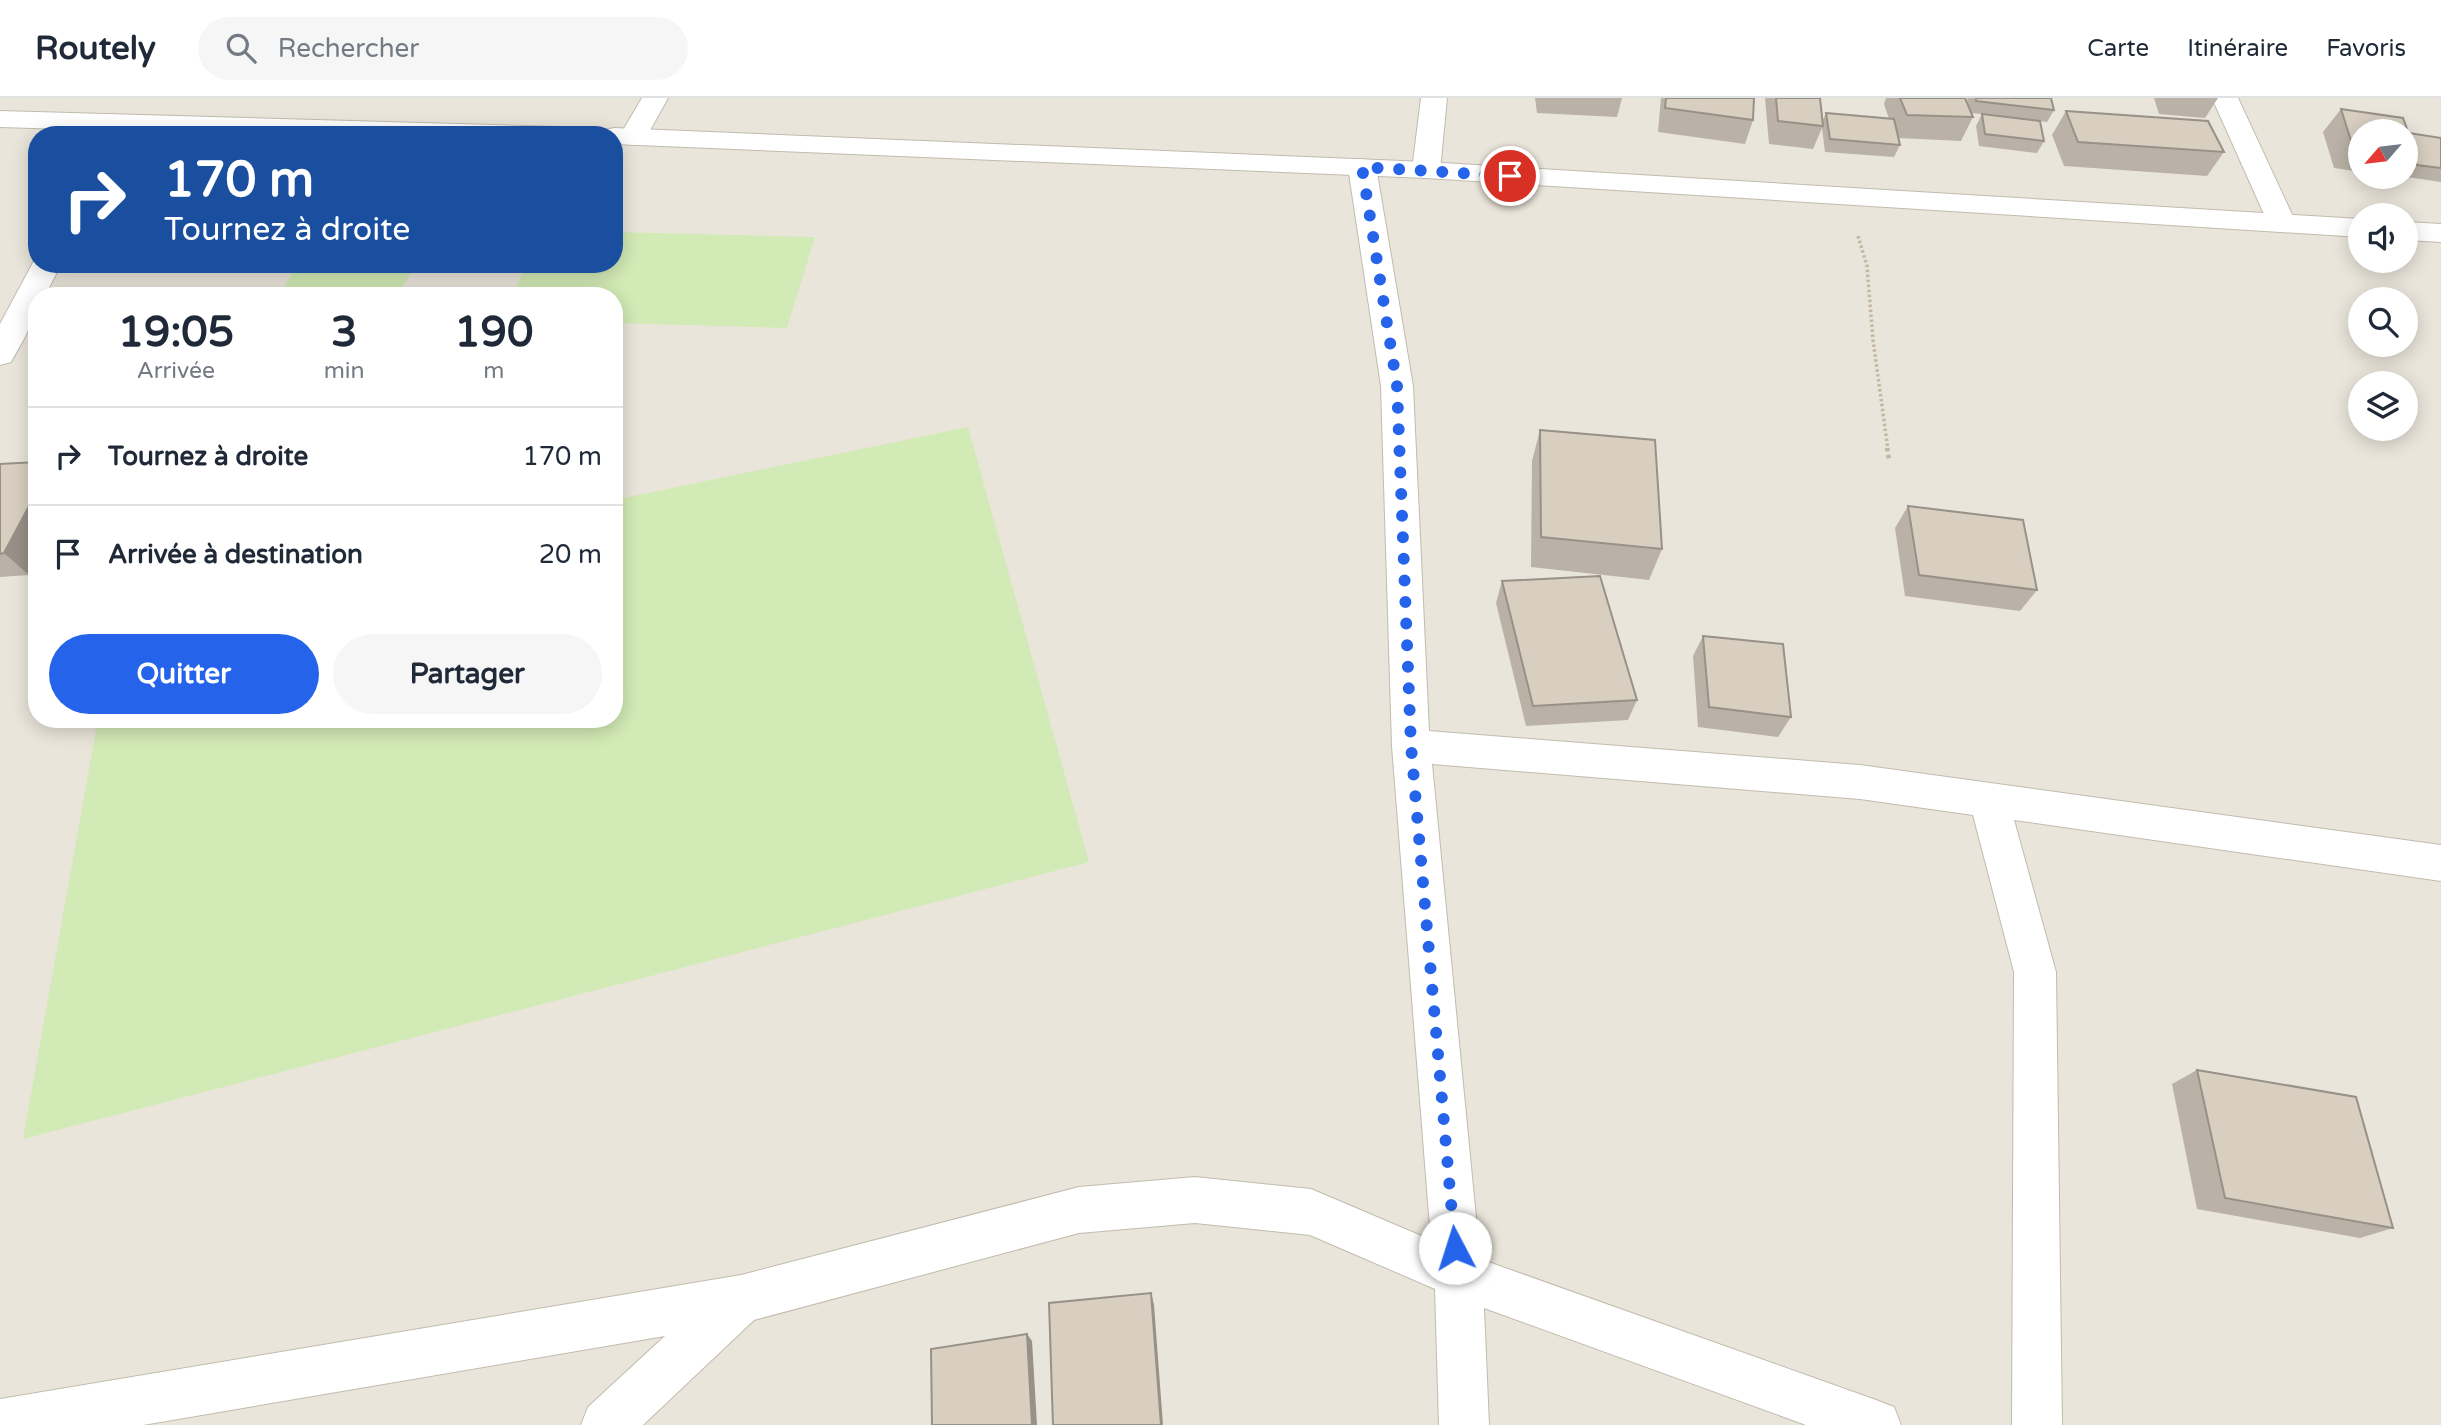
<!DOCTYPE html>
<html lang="fr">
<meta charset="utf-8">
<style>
:root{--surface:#fff;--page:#f6f6f7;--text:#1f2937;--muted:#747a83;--line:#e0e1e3;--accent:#2563eb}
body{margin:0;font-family:"Varela Round",sans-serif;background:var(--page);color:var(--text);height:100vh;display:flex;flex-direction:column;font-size:26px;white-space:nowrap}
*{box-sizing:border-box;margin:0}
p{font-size:23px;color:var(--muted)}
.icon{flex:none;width:38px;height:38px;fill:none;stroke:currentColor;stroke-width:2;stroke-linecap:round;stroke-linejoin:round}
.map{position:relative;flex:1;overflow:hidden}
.sheet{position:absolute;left:28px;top:189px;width:595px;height:441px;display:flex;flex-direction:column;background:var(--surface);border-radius:28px;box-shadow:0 4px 18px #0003}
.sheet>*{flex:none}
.top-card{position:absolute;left:28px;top:28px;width:595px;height:147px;border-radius:28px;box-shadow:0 4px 18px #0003;background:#1a4fa0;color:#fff;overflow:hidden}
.needle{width:46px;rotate:242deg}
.fabs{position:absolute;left:2348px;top:21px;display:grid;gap:14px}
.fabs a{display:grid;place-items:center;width:70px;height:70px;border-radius:50%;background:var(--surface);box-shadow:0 4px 18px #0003;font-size:35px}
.pin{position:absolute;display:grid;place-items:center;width:60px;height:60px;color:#fff;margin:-30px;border:4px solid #fff;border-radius:50%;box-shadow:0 2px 7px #0007}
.me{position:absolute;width:77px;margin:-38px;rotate:355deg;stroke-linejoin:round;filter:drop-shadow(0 0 5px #0008)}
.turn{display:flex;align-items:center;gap:24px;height:147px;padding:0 21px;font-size:32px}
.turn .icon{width:91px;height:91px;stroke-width:2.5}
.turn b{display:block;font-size:49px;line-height:60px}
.eta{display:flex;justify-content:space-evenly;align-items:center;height:119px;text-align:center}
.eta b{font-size:42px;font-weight:700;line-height:49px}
.action{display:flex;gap:14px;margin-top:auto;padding:14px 21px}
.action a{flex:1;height:80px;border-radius:42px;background:var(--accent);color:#fff;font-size:28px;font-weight:700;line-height:80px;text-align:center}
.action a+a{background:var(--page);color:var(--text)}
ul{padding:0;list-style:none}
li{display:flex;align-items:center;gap:21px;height:98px;padding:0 21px;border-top:2px solid var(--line)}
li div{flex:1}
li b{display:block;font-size:26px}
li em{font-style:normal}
header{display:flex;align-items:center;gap:42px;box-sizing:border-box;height:98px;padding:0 35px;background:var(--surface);border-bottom:2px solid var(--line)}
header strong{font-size:33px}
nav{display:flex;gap:38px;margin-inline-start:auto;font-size:24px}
.search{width:490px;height:63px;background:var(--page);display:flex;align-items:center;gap:18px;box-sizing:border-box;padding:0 24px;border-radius:38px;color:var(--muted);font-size:26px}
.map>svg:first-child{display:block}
.residential{fill:#eae5da;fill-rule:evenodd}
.green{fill:#d2eab5}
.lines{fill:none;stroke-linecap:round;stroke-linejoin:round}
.minor-casing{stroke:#c2bbae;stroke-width:2}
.tertiary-casing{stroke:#c2bbae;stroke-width:2}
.path-far1{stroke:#c4b79f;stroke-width:3.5;stroke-dasharray:2.5 2.5;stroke-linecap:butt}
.path{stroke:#c4b79f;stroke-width:4.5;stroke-dasharray:3.5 3.5;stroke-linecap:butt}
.minor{fill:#fff;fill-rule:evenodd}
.tertiary{fill:#fff;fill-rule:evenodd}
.wall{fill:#bab2a6}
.shaded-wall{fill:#979187}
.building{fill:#d8cfc1;stroke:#979187;stroke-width:2}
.route{stroke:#2563eb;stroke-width:12;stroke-dasharray:0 21.6}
</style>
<header>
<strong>Routely</strong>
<div class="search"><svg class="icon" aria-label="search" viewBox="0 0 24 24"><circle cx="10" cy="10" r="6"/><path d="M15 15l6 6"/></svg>Rechercher</div>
<nav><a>Carte</a><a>Itinéraire</a><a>Favoris</a></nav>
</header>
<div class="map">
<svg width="2441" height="1327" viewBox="0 0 2441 1327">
<rect width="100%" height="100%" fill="#f6f3ec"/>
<path class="residential" d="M0,0H2441V1327H0ZM2361,33H2406V79H2361ZM37,37H614V166H37ZM2361,117H2406V163H2361ZM37,198H614V621H37ZM2361,201H2406V247H2361ZM2361,285H2406V331H2361Z"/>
<g class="green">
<polygon points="614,134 815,139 787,230 614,225 614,198 512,198 527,166 614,166"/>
<polygon points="298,166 416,166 397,198 278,198"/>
<polygon points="968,329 1089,764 23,1041 98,621 614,621 614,402"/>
</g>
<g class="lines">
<defs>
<g id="minor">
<polygon points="642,0 668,0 643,45 633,47 623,45 619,39"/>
<polygon points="1421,0 1447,0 1440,72 1436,78 1426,80 1416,78 1412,72"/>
<polygon points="2212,0 2238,0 2296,125 2292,131 2282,134 2272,131 2268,125"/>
<polygon points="113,16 123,18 126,24 121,37 94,37 103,18"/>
<polygon points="1362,61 1372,63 1376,69 1413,288 1429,633 1860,667 2441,747 2441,783 2014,722 2056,874 2062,1327 2012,1327 2014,874 1973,717 1860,701 1432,666 1480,1161 1876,1302 1894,1309 1901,1327 1806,1327 1484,1210 1489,1327 1439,1327 1435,1191 1310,1137 1195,1125 1079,1135 754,1222 643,1327 581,1327 588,1309 665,1238 143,1327 0,1327 0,1301 741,1177 1079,1089 1195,1079 1311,1091 1431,1142 1392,648 1381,288 1348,69 1352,63"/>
<path d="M36,159L37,166H61L45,198H37C37,221 23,243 11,264L0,267V226Z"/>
</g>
<g id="tertiary">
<polygon points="0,13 560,29 570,31 573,37 268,37 0,29"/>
<polygon points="614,30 1426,64 2361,121 2361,139 1426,80 614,46 614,37 601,37 604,32"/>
<polygon points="2406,124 2441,126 2441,144 2406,142"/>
</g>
</defs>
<use href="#minor" class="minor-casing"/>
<use href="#tertiary" class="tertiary-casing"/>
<polyline class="path-far1" points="1858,138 1867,168 1873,242 1888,352"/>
<polyline class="path" points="1887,350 1889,362"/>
<use href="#minor" class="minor"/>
<use href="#tertiary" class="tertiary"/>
</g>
<g class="wall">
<polygon points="1535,0 1622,0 1617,19 1537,15"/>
<polygon points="1661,0 1754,0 1753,22 1745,46 1658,34"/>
<polygon points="1765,0 1820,0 1822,24 1826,15 1889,21 1884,6 1886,0 1965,0 1969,10 1967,0 2051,0 2054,12 2047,24 2040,23 2044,43 2037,55 1979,48 1976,28 1982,16 1971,15 1973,19 1961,43 1898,40 1900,47 1894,59 1825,54 1822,30 1813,51 1769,46"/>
<polygon points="2154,0 2218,0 2205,20 2159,16"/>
<polygon points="2341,11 2403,20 2409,35 2441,40 2441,84 2407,79 2406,77 2406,33 2361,33 2361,74 2334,70 2323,34"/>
<polygon points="2066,13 2224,54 2207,78 2064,68 2052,37"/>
<polygon points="1540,332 1662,451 1649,482 1531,469 1532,363"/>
<polygon points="0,366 29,477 0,479"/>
<polygon points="1908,408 2037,492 2020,513 1905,498 1895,430"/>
<polygon points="1502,483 1637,602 1628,622 1526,628 1496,505"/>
<polygon points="1703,538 1791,619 1778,639 1698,629 1693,558"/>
<polygon points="2197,972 2393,1130 2360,1140 2197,1111 2172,986"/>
</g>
<g class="shaded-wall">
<polygon points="37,393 37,461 29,477 4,455"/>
<polygon points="1151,1195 1154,1207 1163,1327 1161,1327"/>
<polygon points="1027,1236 1032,1243 1037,1327 1032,1327"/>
</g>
<g class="building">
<polygon points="1666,0 1754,0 1753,22 1665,10"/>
<polygon points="1776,0 1820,0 1823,28 1778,23"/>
<polygon points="1900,0 1965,0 1973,19 1907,17"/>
<polygon points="1976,0 2051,0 2054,12 1976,3"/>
<polygon points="2341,11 2403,20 2416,56 2406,54 2406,33 2361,33 2361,48 2352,46"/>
<polygon points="2066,13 2208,23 2224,54 2078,44"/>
<polygon points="1826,15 1894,21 1900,47 1830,41"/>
<polygon points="1982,16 2040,23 2044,43 1985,36"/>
<polygon points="2409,35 2441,40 2441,70 2417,67 2414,58 2416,56"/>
<polygon points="1540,332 1655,342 1662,451 1541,439"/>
<polygon points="37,364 37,393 4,455 0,456 0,366"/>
<polygon points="1908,408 2023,422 2037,492 1919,477"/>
<polygon points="1600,478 1637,602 1533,608 1502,483"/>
<polygon points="1703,538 1783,546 1791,619 1709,609"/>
<polygon points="2197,972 2356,999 2393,1130 2225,1100"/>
<polygon points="1151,1195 1161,1327 1053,1327 1049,1205"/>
<polygon points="1027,1236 1032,1327 932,1327 931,1251"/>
</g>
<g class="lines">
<polyline class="route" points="1455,1150 1411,648 1397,288 1362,69 1510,78"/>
</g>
</svg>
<div class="fabs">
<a><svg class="needle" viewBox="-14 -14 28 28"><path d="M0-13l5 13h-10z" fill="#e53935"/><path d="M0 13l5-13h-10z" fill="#747a83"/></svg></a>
<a><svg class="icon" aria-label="sound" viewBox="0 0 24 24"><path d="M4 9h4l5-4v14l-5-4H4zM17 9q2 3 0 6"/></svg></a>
<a><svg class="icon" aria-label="search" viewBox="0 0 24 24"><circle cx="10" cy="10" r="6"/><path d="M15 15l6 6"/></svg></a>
<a><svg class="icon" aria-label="layers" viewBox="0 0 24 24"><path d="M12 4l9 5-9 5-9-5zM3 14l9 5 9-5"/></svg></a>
</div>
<div class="pin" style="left:1510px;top:78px;background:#d93025"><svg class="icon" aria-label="arrive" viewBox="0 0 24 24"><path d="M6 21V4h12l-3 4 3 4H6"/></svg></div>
<svg class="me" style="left:1455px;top:1150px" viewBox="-20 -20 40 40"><circle r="19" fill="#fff"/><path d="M0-13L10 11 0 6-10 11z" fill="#2563eb"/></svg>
<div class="top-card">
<div class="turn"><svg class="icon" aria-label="right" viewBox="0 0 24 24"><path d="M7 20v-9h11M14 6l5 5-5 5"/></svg><div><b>170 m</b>Tournez à droite</div></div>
</div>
<section class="sheet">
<div class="eta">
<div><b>19:05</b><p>Arrivée</p></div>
<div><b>3</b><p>min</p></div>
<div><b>190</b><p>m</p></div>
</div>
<ul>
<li><svg class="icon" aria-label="right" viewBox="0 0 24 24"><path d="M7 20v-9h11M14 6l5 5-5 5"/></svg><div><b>Tournez à droite</b></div><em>170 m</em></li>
<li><svg class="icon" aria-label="arrive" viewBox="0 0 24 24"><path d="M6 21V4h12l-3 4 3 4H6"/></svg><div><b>Arrivée à destination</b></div><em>20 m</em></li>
</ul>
<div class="action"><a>Quitter</a><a>Partager</a></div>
</section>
</div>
